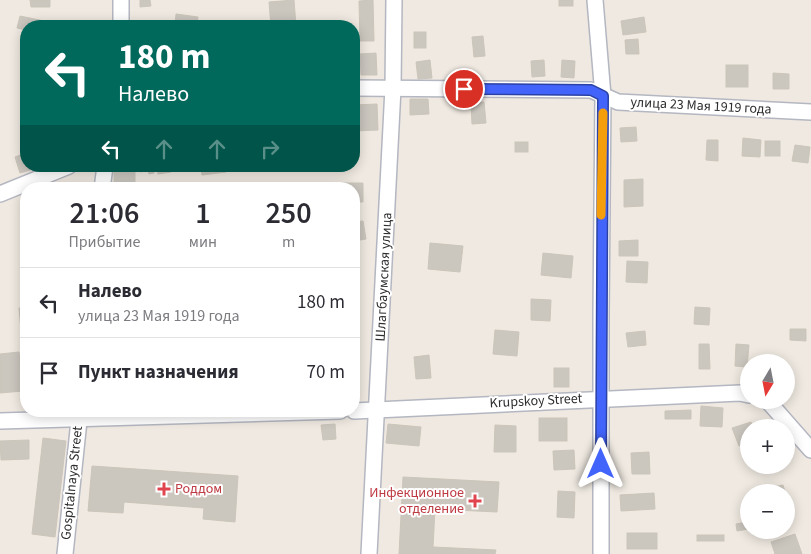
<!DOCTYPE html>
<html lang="ru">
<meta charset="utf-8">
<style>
:root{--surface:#fff;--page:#f7f7f7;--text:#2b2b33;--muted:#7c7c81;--line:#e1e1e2}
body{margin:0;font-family:"Source Sans 3",sans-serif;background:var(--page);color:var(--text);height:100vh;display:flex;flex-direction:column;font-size:19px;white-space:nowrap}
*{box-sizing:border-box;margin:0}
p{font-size:16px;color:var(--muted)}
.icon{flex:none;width:28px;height:28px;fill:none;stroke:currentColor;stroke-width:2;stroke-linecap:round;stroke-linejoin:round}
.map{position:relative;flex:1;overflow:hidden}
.side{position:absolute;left:20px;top:182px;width:340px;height:235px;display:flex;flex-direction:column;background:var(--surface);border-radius:20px;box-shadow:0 2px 12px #0003}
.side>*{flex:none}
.banner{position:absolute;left:20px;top:20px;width:340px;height:152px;border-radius:20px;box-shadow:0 2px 12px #0003;background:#00695c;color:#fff;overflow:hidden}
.needle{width:32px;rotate:190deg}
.controls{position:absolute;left:740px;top:354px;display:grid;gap:10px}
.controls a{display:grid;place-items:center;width:55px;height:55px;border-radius:50%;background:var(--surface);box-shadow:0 2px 12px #0003;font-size:25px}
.pin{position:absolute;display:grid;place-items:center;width:42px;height:42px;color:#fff;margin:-21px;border:2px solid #fff;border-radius:50%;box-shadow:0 1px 5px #0007}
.me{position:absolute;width:55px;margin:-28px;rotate:0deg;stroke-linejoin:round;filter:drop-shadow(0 0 4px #0008)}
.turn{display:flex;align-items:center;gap:18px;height:105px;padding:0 15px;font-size:22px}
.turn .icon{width:65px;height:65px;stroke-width:2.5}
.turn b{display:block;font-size:35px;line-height:42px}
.lanes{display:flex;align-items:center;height:48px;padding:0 15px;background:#0003;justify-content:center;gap:25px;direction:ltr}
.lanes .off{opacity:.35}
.eta{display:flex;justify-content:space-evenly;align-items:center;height:85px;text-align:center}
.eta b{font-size:30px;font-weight:600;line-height:35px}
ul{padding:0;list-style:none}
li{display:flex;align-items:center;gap:15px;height:70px;padding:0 15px;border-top:1px solid var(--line)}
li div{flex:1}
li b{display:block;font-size:19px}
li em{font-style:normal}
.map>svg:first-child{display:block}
.building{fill:#cbc7bf;stroke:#cbc5ba}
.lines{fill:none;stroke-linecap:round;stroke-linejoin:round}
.street-casing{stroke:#b4b7c1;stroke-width:18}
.street{stroke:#fff;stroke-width:15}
.route-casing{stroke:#2b41a3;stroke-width:12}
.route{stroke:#4264fb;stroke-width:9}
.slow{stroke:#f59e0b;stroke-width:9}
.health-dot{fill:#e0444e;stroke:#fff;stroke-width:2}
.labels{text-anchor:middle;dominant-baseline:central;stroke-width:4;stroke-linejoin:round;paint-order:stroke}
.street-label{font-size:14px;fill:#2e2e2e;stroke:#fff}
.health-label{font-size:14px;fill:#be3a42;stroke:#fff;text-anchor:start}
</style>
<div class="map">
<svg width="811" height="554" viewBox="0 0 811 554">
<rect width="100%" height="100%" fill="#efe9e1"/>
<g class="building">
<polygon points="30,0 50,0 50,7 31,7"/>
<polygon points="140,0 150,0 151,6 140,7"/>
<polygon points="294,0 296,26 271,26 269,2"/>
<polygon points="373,0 374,41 360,41 359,1"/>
<rect x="559" y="0" width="14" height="6"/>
<polygon points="176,14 198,17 197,26 175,26"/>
<polygon points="20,16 44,21 43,26 26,26 26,30 17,28"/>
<polygon points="644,17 646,32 623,35 621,21"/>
<rect x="414" y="32" width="12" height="16"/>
<polygon points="483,36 485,56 474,57 472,37"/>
<polygon points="638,39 639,54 626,54 625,40"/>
<polygon points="376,53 377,75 361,75 360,54"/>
<polygon points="430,60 432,78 418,79 416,62"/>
<polygon points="544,60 545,76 532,77 531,61"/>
<polygon points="562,60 575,61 574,78 561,77"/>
<rect x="726" y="65" width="22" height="22"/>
<polygon points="773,73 789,74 789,89 773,89"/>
<polygon points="410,99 428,99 429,114 410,115"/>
<polygon points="484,102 486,123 472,124 471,103"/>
<polygon points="377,104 378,130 354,131 354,105"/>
<polygon points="636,127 637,141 621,142 620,128"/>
<polygon points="743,138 761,140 760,157 742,156"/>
<polygon points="707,140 718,140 718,161 706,160"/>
<rect x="765" y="141" width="15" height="15"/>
<rect x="515" y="142" width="13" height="10"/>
<polygon points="795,145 810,147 808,163 792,161"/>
<polygon points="26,153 26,166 33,166 34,169 20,173 15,157"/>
<rect x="114" y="166" width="21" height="23"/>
<polygon points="138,166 152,166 154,173 149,174 148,170 140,172"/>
<polygon points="157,166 171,166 171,172 158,174"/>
<polygon points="201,166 225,166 226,172 202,175"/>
<polygon points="643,179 643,206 624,207 624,180"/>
<polygon points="326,183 363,183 363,202 354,202 354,189 326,189"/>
<polygon points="363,221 366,239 354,241 354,222"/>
<polygon points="638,240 638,256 619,256 619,241"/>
<polygon points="430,243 463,246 460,272 428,269"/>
<polygon points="543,253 573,256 571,278 541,275"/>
<polygon points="627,261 648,262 647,283 626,282"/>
<polygon points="531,299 551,300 550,321 531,320"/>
<polygon points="695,307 710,308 709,325 694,324"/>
<polygon points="19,308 26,308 26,330 21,330"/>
<polygon points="790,329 806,329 806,341 790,340"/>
<polygon points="495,330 519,332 517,356 493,354"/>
<polygon points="645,331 646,345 628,347 626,333"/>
<polygon points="699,344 709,344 710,369 699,369"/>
<polygon points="736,344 749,345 747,367 735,366"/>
<polygon points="19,352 23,391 0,393 0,354"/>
<polygon points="429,355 431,378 416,379 414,357"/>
<rect x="554" y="368" width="15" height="19"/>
<polygon points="701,406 723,408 722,427 700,426"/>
<polygon points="691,410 691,419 665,419 665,411"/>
<rect x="539" y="418" width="28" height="23"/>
<polygon points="751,422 753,428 749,428 749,443 739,446 732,428"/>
<polygon points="335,424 336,439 323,440 321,425"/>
<polygon points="388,424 421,427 419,446 386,443"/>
<polygon points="495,425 516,426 516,452 494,452"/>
<polygon points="43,438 66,441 55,537 32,534"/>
<polygon points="29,440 29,459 1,460 0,441"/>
<polygon points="574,450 575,469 554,470 553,451"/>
<polygon points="649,452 650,474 632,474 631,453"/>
<polygon points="760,465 781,465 765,474"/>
<polygon points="92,466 238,476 235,522 203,519 204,508 124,502 123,513 88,511"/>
<polygon points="403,477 499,482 497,512 435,509 433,547 496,550 495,554 399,554"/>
<polygon points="783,485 785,492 753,492 753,491"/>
<polygon points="558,491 575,492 574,518 557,517"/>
<polygon points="654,493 655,509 621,511 620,495"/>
<polygon points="747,522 748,529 737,531 736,524"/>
<rect x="627" y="533" width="30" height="16"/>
<polygon points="795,534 802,554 775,554 771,542"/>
<rect x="697" y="535" width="27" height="6"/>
</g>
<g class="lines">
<defs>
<g id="street">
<polyline points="121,0 121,26"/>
<polyline points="595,0 603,96 601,313 601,554"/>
<polyline points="354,88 591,90 618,102 811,112"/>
<polyline points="102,189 105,166"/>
<polyline points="0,194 69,166"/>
<polyline points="767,400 811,450"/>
<polyline points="354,411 740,393 749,395"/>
<polyline points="0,421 340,411"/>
<polyline points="65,554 80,411"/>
<polyline points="369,554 393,88 394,0"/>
</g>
</defs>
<use href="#street" class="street-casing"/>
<use href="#street" class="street"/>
</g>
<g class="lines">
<defs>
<polyline id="route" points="464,89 591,90 603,96 601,464"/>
</defs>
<use href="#route" class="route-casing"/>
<use href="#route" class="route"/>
<polyline class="slow" points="601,215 603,113"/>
</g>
<g class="health-dot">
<path d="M161.5 481.5h5v5h5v5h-5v5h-5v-5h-5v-5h5z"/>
<path d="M472.5 493.5h5v5h5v5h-5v5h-5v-5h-5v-5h5z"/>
</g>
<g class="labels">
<g class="street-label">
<text transform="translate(701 106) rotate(3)">улица 23 Мая 1919 года</text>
<text transform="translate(384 277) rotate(-87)">Шлагбаумская улица</text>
<text transform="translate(536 401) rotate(-3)">Krupskoy Street</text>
<text transform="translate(72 483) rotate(-84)">Gospitalnaya Street</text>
</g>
<g class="health-label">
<text x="175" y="489">Роддом</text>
<text x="464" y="493" text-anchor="end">Инфекционное<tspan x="464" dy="16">отделение</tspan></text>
</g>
</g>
</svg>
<div class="controls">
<a><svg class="needle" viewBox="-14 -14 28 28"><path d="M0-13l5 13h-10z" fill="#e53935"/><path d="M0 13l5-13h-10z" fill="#7c7c81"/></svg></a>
<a>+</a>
<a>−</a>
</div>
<div class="pin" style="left:464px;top:89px;background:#d93025"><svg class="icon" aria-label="arrive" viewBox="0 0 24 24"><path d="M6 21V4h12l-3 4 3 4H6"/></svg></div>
<svg class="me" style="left:601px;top:464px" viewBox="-20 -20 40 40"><path d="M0-17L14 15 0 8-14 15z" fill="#4264fb" stroke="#fff" stroke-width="4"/></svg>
<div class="banner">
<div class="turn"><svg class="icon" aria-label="left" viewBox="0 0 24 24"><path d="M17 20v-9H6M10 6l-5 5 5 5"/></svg><div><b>180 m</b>Налево</div></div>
<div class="lanes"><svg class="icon" aria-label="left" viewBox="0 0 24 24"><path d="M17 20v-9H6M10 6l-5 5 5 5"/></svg><svg class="icon off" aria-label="ahead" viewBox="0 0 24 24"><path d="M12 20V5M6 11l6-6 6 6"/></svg><svg class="icon off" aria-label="ahead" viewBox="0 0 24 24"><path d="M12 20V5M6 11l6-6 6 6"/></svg><svg class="icon off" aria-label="right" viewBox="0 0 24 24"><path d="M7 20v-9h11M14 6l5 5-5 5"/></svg></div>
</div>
<section class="side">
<div class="eta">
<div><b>21:06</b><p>Прибытие</p></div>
<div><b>1</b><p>мин</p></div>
<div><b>250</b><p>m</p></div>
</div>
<ul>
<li><svg class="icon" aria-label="left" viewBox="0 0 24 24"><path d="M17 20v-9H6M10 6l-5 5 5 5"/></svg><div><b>Налево</b><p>улица 23 Мая 1919 года</p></div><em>180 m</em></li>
<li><svg class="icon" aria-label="arrive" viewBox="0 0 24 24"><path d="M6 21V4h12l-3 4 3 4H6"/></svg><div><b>Пункт назначения</b></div><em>70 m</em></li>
</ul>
</section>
</div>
